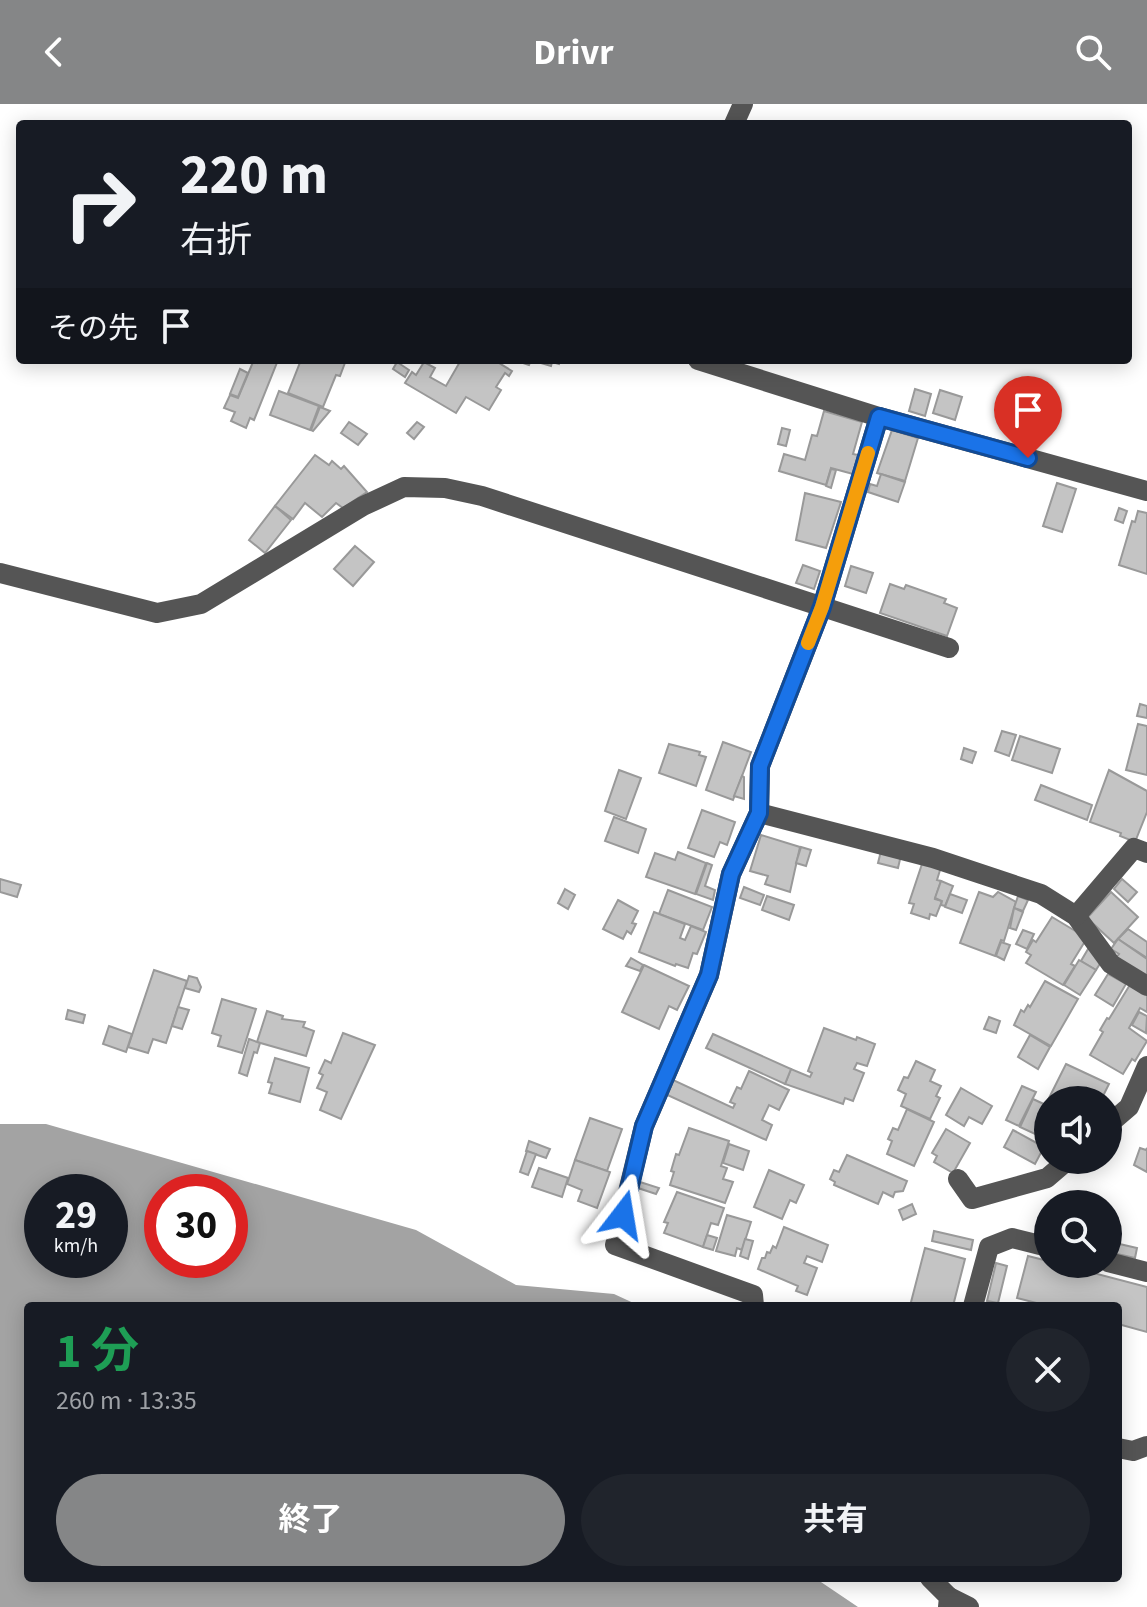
<!DOCTYPE html>
<html lang="ja">
<meta charset="utf-8">
<style>
:root{--surface:#171b24;--page:#20242c;--text:#f1f3f6;--muted:#9ea1a6;--accent:#858687}
body{margin:0;font-family:"Source Sans 3","Noto Sans JP",sans-serif;background:var(--page);color:var(--text);height:100vh;display:flex;flex-direction:column;font-size:30px;white-space:nowrap}
*{box-sizing:border-box;margin:0}
p{font-size:26px;color:var(--muted)}
.icon{flex:none;width:44px;height:44px;fill:none;stroke:currentColor;stroke-width:2;stroke-linecap:round;stroke-linejoin:round}
.map{position:relative;flex:1;overflow:hidden}
.panel{position:absolute;left:24px;top:1198px;width:1098px;height:280px;display:flex;flex-direction:column;background:var(--surface);border-radius:8px;box-shadow:0 4px 20px #0003}
.panel>*{flex:none}
.banner{position:absolute;left:16px;top:16px;width:1116px;height:244px;border-radius:8px;box-shadow:0 4px 20px #0003;background:#171b24;color:var(--text);overflow:hidden}
.fabs{position:absolute;left:1034px;top:982px;display:grid;gap:16px}
.fabs a{display:grid;place-items:center;width:88px;height:88px;border-radius:50%;background:var(--surface);box-shadow:0 4px 20px #0003;font-size:40px}
.speed{position:absolute;left:24px;top:1070px;display:flex;gap:16px;font-size:40px;font-weight:700;text-align:center}
.speed>*{display:grid;place-content:center;width:104px;height:104px;border-radius:50%;background:var(--surface);box-shadow:0 4px 20px #0003;line-height:1}
.speed small{font-size:20px;font-weight:400}
.speed .limit{border:12px solid #d22;background:#fff;color:#111}
.pin{position:absolute;display:grid;place-items:center;width:68px;height:68px;color:#fff;margin:-82px -34px;border-radius:50% 50% 50% 0;rotate:-45deg;box-shadow:0 0 8px #0007}
.pin .icon{rotate:45deg}
.me{position:absolute;width:88px;margin:-44px;rotate:14deg;stroke-linejoin:round;filter:drop-shadow(0 0 6px #0008)}
.turn{display:flex;align-items:center;gap:28px;height:168px;padding:0 32px;font-size:36px}
.turn .icon{width:104px;height:104px;stroke-width:2.5}
.turn b{display:block;font-size:56px;line-height:68px}
.then{display:flex;align-items:center;height:76px;padding:0 32px;background:#0003;gap:16px;font-size:30px}
.round{display:grid;place-items:center;flex:none;width:84px;height:84px;border-radius:42px;background:var(--page)}
.summary{display:flex;align-items:center;justify-content:space-between;height:136px;padding:0 32px}
h1{font-size:48px;font-weight:700;line-height:60px;color:#1e9e55}
.button{display:flex;gap:16px;margin-top:auto;padding:16px 32px}
.button a{flex:1;height:92px;border-radius:48px;background:var(--accent);color:#fff;font-size:32px;font-weight:700;line-height:92px;text-align:center}
.button a+a{background:var(--page);color:var(--text)}
header{display:flex;justify-content:space-between;align-items:center;height:104px;padding:0 32px;background:var(--accent);color:#fff;font-size:36px;font-weight:700}
.map>svg:first-child{display:block}
.water{fill:#a3a3a3;fill-rule:evenodd}
.building{fill:#c4c4c4;stroke:#999;stroke-width:2}
.lines{fill:none;stroke-linecap:round;stroke-linejoin:round}
.minor{stroke:#555;stroke-width:20}
.route-casing{stroke:#114b97;stroke-width:20}
.route{stroke:#1a73e8;stroke-width:14}
.slow{stroke:#f59e0b;stroke-width:14}
</style>
<header><svg class="icon" aria-label="back" viewBox="0 0 24 24"><path d="M15 5l-7 7 7 7"/></svg>Drivr<svg class="icon" aria-label="search" viewBox="0 0 24 24"><circle cx="10" cy="10" r="6"/><path d="M15 15l6 6"/></svg></header>
<div class="map">
<svg width="1147" height="1503" viewBox="0 0 1147 1503">
<rect width="100%" height="100%" fill="#fff"/>
<path class="water" d="M0,1020H46L416,1126L516,1181L614,1190L640,1202H28V1474H815L858,1503H0ZM42,1088H110V1156H42ZM162,1088H230V1156H162Z"/>
<g class="building">
<polygon points="259,256 278,256 254,316 250,314 246,324 231,317 235,308 224,304 230,291 238,294 253,258 257,259"/>
<polygon points="301,256 346,256 340,272 336,271 323,303 288,289"/>
<polygon points="461,256 494,256 512,267 509,272 505,269 496,283 501,286 489,306 466,293 456,309 405,279 412,268 416,271 424,258 435,264 430,273 446,282"/>
<polygon points="514,256 560,256 559,260 552,258 551,262 531,256 529,261"/>
<polygon points="397,258 409,266 405,273 393,265"/>
<polygon points="240,265 248,269 238,293 230,290"/>
<polygon points="915,285 931,290 925,312 909,307"/>
<polygon points="940,286 962,293 955,316 933,309"/>
<polygon points="279,287 319,302 310,326 270,311"/>
<polygon points="320,303 330,307 313,327 311,326"/>
<polygon points="824,307 862,318 853,350 858,351 853,370 831,364 826,381 779,367 784,350 805,356 812,331 817,332"/>
<polygon points="349,318 367,330 358,341 341,329"/>
<polygon points="417,318 424,323 414,335 407,329"/>
<polygon points="782,324 790,326 786,342 778,340"/>
<polygon points="892,326 918,334 905,377 877,369"/>
<polygon points="315,351 329,361 332,357 341,365 344,362 367,388 343,404 336,399 322,413 305,399 293,415 275,402"/>
<polygon points="831,365 836,366 831,384 826,382"/>
<polygon points="881,370 905,378 898,398 868,388 870,380 877,382"/>
<polygon points="1057,379 1076,385 1062,428 1043,422"/>
<polygon points="805,389 841,398 826,444 796,436"/>
<polygon points="275,402 291,416 265,449 249,436"/>
<polygon points="1119,404 1127,407 1123,419 1115,416"/>
<polygon points="1138,407 1147,409 1147,470 1119,461 1132,417 1135,418"/>
<polygon points="355,442 374,458 353,482 334,465"/>
<polygon points="803,461 820,467 814,485 796,479"/>
<polygon points="851,462 873,469 866,489 845,482"/>
<polygon points="890,480 904,485 906,481 946,495 944,499 957,504 947,532 880,509"/>
<polygon points="1140,600 1147,602 1147,614 1137,612"/>
<polygon points="1138,620 1147,622 1147,671 1126,666"/>
<polygon points="1002,627 1016,631 1009,652 995,647"/>
<polygon points="1020,632 1060,645 1052,669 1012,656"/>
<polygon points="723,638 751,648 733,696 706,686"/>
<polygon points="669,640 700,648 699,651 706,653 696,682 659,669"/>
<polygon points="964,644 976,648 972,659 961,655"/>
<polygon points="619,666 641,674 626,715 605,707"/>
<polygon points="1109,666 1147,687 1147,708 1135,738 1120,732 1121,729 1090,718"/>
<polygon points="742,672 744,673 744,695 734,692"/>
<polygon points="1041,681 1092,701 1087,716 1035,696"/>
<polygon points="702,706 735,718 727,741 720,738 714,753 688,744"/>
<polygon points="614,713 646,725 638,749 605,737"/>
<polygon points="761,731 800,743 790,788 765,780 768,772 750,767"/>
<polygon points="801,743 811,746 806,762 796,759"/>
<polygon points="881,747 901,751 898,764 878,759"/>
<polygon points="678,748 706,759 695,790 646,773 655,749 675,756"/>
<polygon points="923,757 941,763 937,776 941,777 935,795 942,797 936,812 930,810 929,815 911,809 914,800 909,799"/>
<polygon points="707,759 712,761 705,782 715,786 713,796 696,790"/>
<polygon points="0,775 21,781 17,793 0,788"/>
<polygon points="1122,775 1137,788 1128,798 1114,785"/>
<polygon points="941,777 953,782 945,802 941,801 942,797 935,794"/>
<polygon points="744,783 764,791 760,801 740,794"/>
<polygon points="565,785 575,791 568,805 558,799"/>
<polygon points="668,786 712,803 703,826 659,810"/>
<polygon points="979,788 993,793 998,788 1016,798 1004,837 1001,836 995,852 960,839"/>
<polygon points="1111,788 1138,813 1114,839 1087,814"/>
<polygon points="950,790 967,796 962,809 945,803"/>
<polygon points="767,792 794,801 789,816 762,806"/>
<polygon points="1018,792 1028,796 1023,807 1014,804"/>
<polygon points="618,796 638,807 632,819 636,820 631,830 627,827 623,835 603,825"/>
<polygon points="1014,804 1023,808 1016,826 1010,824"/>
<polygon points="654,808 685,820 680,834 685,836 691,822 706,828 697,850 693,849 688,864 676,860 675,862 639,848"/>
<polygon points="1052,813 1087,834 1071,860 1075,862 1063,881 1026,859 1031,851 1026,848 1033,836 1036,838"/>
<polygon points="1128,825 1147,838 1147,854 1118,835"/>
<polygon points="1023,826 1034,830 1027,845 1016,840"/>
<polygon points="1118,835 1147,855 1147,876 1115,855 1119,850 1111,845"/>
<polygon points="1001,838 1010,841 1004,856 996,852"/>
<polygon points="1091,840 1103,855 1096,866 1081,857"/>
<polygon points="631,854 643,861 640,867 626,862"/>
<polygon points="1079,856 1096,866 1080,891 1064,881"/>
<polygon points="644,861 689,882 677,906 669,902 659,925 622,908"/>
<polygon points="154,866 187,877 166,939 153,935 148,949 128,943"/>
<polygon points="1108,870 1126,880 1113,902 1095,891"/>
<polygon points="189,872 197,874 201,883 199,888 185,884"/>
<polygon points="1045,877 1078,895 1051,942 1014,921 1021,906 1024,908 1028,901 1030,903"/>
<polygon points="1131,879 1147,888 1147,908 1140,904 1129,924 1147,937 1135,957 1132,955 1123,970 1090,951 1103,928 1100,926 1107,914 1109,915"/>
<polygon points="222,895 256,905 242,949 218,942 221,932 212,929"/>
<polygon points="178,903 189,906 182,925 172,922"/>
<polygon points="68,906 85,911 83,919 66,915"/>
<polygon points="267,907 283,912 282,915 305,918 303,923 314,927 306,952 257,938"/>
<polygon points="1139,908 1147,912 1146,929 1132,921"/>
<polygon points="989,913 1000,917 996,929 984,925"/>
<polygon points="109,922 132,930 126,948 103,940"/>
<polygon points="824,924 856,936 857,933 875,940 867,962 857,959 854,965 864,969 853,997 845,994 843,1000 785,980 791,965 810,973 812,969 808,967"/>
<polygon points="343,929 375,941 341,1015 320,1006 327,988 317,984 323,971 319,969 325,956 331,959"/>
<polygon points="713,930 791,965 785,980 706,944"/>
<polygon points="1030,931 1050,943 1038,965 1018,953"/>
<polygon points="249,935 260,939 257,949 254,948 247,972 239,969"/>
<polygon points="275,954 309,964 300,998 269,989 272,979 268,978"/>
<polygon points="916,957 935,966 930,977 941,982 936,992 940,994 930,1015 901,1002 906,990 898,986 904,973 908,974"/>
<polygon points="1066,960 1109,980 1101,996 1048,996"/>
<polygon points="749,967 789,986 779,1006 769,1001 762,1016 772,1021 766,1036 663,989 669,974 733,1004 735,1000 730,998 737,983 741,985"/>
<polygon points="1022,982 1036,988 1019,1022 1006,1016"/>
<polygon points="961,984 992,1002 982,1020 969,1013 964,1022 946,1011"/>
<polygon points="1033,995 1048,1002 1048,1036 1020,1023"/>
<polygon points="907,1005 934,1018 914,1062 887,1050 892,1037 888,1035 893,1024 898,1026"/>
<polygon points="590,1014 622,1025 607,1067 575,1056"/>
<polygon points="689,1024 729,1037 721,1062 727,1064 723,1075 733,1078 725,1099 670,1081 674,1068 671,1067 676,1050 679,1051"/>
<polygon points="946,1025 970,1039 953,1069 934,1058 937,1052 932,1049"/>
<polygon points="1013,1026 1044,1043 1035,1060 1004,1043"/>
<polygon points="529,1037 550,1045 546,1054 526,1047"/>
<polygon points="729,1040 749,1047 743,1066 723,1059"/>
<polygon points="1140,1044 1146,1046 1147,1044 1147,1068 1134,1061"/>
<polygon points="527,1047 536,1050 528,1071 520,1068"/>
<polygon points="847,1051 907,1077 903,1087 895,1088 893,1093 883,1088 878,1100 834,1081 835,1078 830,1075 834,1066 839,1068"/>
<polygon points="575,1056 610,1068 597,1104 578,1097 582,1086 567,1080"/>
<polygon points="539,1064 568,1074 562,1093 532,1083"/>
<polygon points="769,1066 804,1081 796,1099 790,1096 782,1115 754,1103"/>
<polygon points="640,1078 659,1084 656,1090 638,1084"/>
<polygon points="677,1088 724,1104 718,1121 711,1119 703,1143 664,1129 668,1119 664,1118"/>
<polygon points="912,1100 916,1110 903,1116 899,1106"/>
<polygon points="727,1111 751,1118 742,1146 737,1144 735,1152 716,1147"/>
<polygon points="784,1123 828,1141 822,1158 807,1152 804,1159 817,1164 807,1191 796,1187 798,1182 758,1165 762,1154 765,1154 767,1148 770,1149 773,1142 776,1144"/>
<polygon points="934,1127 973,1136 971,1146 932,1137"/>
<polygon points="707,1131 717,1134 713,1146 703,1143"/>
<polygon points="745,1135 753,1137 748,1155 740,1152"/>
<polygon points="1111,1138 1137,1144 1135,1154 1108,1148"/>
<polygon points="925,1144 965,1155 953,1202 910,1202"/>
<polygon points="1028,1152 1048,1157 1048,1160 1059,1160 1147,1183 1147,1228 1118,1220 1118,1202 1048,1202 1017,1194"/>
<polygon points="996,1159 1007,1162 998,1199 987,1197"/>
</g>
<g class="lines">
<g class="minor">
<polyline points="734,20 743,0"/>
<polyline points="698,256 879,313 1147,387"/>
<polyline points="0,469 157,509 201,500 363,402 404,383 445,384 482,392 949,544"/>
<polyline points="759,709 933,754 1041,790 1076,812 1111,860 1147,882"/>
<polyline points="1076,812 1134,744 1147,749"/>
<polyline points="1108,1021 1129,1003 1147,962"/>
<polyline points="958,1075 972,1095 1047,1074 1068,1056"/>
<polyline points="1108,1158 1147,1168"/>
<polyline points="754,1202 753,1191 615,1141 644,1022 709,871 731,770 759,709 760,662 822,503 879,313"/>
<polyline points="973,1202 989,1143 1012,1134 1048,1143"/>
<polyline points="1118,1344 1133,1347 1147,1342"/>
<polyline points="930,1474 949,1493 948,1503"/>
<polyline points="949,1493 969,1503"/>
</g>
</g>
<g class="lines">
<defs>
<polyline id="route" points="623,1111 644,1022 709,871 731,770 759,709 760,662 822,503 879,313 1028,354"/>
</defs>
<use href="#route" class="route-casing"/>
<use href="#route" class="route"/>
<polyline class="slow" points="808,539 822,503 868,349"/>
</g>
</svg>
<div class="fabs">
<a><svg class="icon" aria-label="sound" viewBox="0 0 24 24"><path d="M4 9h4l5-4v14l-5-4H4zM17 9q2 3 0 6"/></svg></a>
<a><svg class="icon" aria-label="search" viewBox="0 0 24 24"><circle cx="10" cy="10" r="6"/><path d="M15 15l6 6"/></svg></a>
</div>
<div class="speed"><div>29<small>km/h</small></div><div class="limit">30</div></div>
<div class="pin" style="left:1028px;top:354px;background:#d93025"><svg class="icon" aria-label="arrive" viewBox="0 0 24 24"><path d="M6 21V4h12l-3 4 3 4H6"/></svg></div>
<svg class="me" style="left:623px;top:1111px" viewBox="-20 -20 40 40"><path d="M0-17L14 15 0 8-14 15z" fill="#1a73e8" stroke="#fff" stroke-width="4"/></svg>
<div class="banner">
<div class="turn"><svg class="icon" aria-label="right" viewBox="0 0 24 24"><path d="M7 20v-9h11M14 6l5 5-5 5"/></svg><div><b>220 m</b>右折</div></div>
<div class="then">その先<svg class="icon" aria-label="arrive" viewBox="0 0 24 24"><path d="M6 21V4h12l-3 4 3 4H6"/></svg></div>
</div>
<section class="panel">
<div class="summary"><div><h1>1 分</h1><p>260 m · 13:35</p></div><a class="round"><svg class="icon" aria-label="close" viewBox="0 0 24 24"><path d="M6 6l12 12M18 6L6 18"/></svg></a></div>
<div class="button"><a>終了</a><a>共有</a></div>
</section>
</div>
